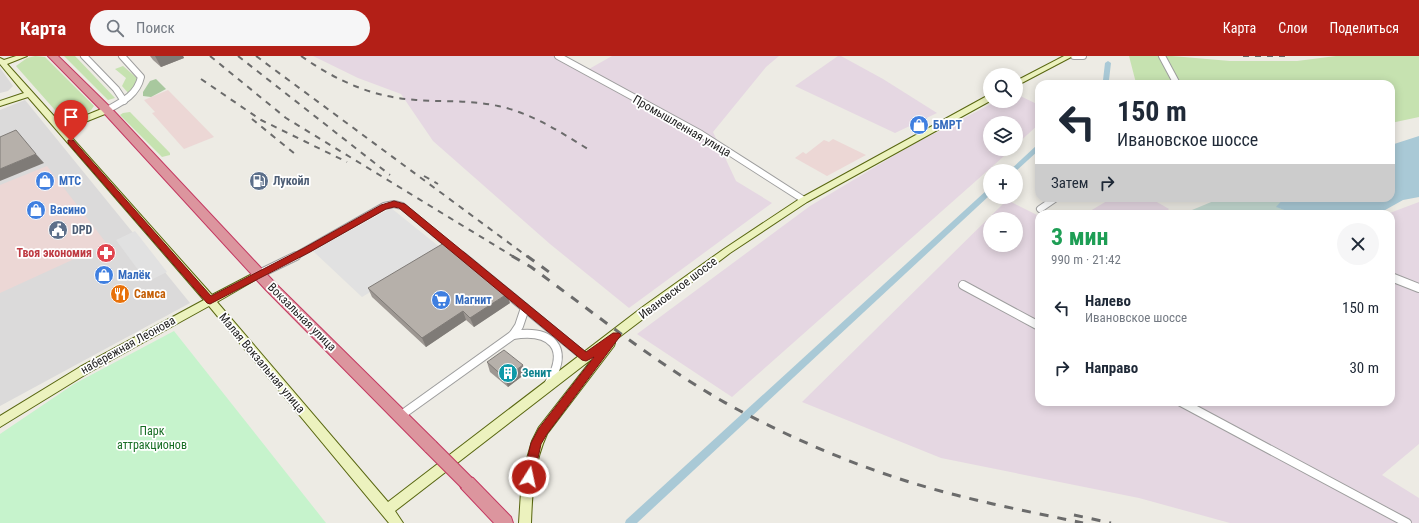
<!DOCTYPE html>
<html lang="ru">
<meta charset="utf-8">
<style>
:root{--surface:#fff;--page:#f6f6f7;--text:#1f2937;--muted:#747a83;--accent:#b31f17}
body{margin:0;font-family:"Roboto Condensed",sans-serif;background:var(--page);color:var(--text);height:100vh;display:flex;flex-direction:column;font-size:15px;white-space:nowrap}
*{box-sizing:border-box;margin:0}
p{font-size:13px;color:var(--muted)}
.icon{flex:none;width:22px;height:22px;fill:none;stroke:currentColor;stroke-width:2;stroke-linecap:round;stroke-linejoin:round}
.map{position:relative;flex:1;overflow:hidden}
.drawer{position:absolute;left:1035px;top:154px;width:360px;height:196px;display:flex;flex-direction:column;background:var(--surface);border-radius:12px;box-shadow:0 2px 10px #0003}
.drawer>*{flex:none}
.guide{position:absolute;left:1035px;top:24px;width:360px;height:122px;border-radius:12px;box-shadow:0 2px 10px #0003;background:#fff;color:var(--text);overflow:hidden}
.controls{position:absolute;left:983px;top:12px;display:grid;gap:8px}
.controls a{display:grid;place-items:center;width:40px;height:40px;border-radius:50%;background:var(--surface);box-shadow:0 2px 10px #0003;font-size:20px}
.pin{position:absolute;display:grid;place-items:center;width:34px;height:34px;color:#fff;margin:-41px -17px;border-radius:50% 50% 50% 0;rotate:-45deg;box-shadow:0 0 4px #0007}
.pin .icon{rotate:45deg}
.me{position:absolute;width:44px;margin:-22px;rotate:10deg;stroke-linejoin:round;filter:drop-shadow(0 0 3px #0008)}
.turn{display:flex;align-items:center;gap:14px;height:84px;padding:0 16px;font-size:18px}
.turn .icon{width:52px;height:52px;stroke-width:2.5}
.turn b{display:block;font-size:28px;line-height:34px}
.then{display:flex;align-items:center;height:38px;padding:0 16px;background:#0003;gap:8px;font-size:15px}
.round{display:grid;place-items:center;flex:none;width:42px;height:42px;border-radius:21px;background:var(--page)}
.overview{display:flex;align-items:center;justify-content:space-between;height:68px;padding:0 16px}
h1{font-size:24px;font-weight:700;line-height:30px;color:#1e9e55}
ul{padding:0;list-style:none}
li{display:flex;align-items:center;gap:12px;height:60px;padding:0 16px}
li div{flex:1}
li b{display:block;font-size:15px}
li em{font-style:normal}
header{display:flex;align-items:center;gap:24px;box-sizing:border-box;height:56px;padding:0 20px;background:var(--accent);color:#fff}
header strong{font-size:19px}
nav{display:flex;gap:22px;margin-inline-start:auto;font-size:14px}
.search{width:280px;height:36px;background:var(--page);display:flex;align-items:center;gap:10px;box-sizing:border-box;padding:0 14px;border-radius:22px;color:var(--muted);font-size:15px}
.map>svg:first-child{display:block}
.residential{fill:#dbdada}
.commercial{fill:#ecd7d5}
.industrial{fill:#e5d7e2;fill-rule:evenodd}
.grass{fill:#c6e2b0}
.forest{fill:#a8c89e}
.wetland{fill:#c3d9d0}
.park{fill:#c6f3cc}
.parking{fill:#e1e1e1}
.water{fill:#a9c9d6}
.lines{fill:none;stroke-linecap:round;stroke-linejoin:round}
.canal{fill:#a9c9d6;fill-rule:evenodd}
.street-far1-casing{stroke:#9e9e9e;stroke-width:8}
.street-casing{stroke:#9e9e9e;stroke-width:10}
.secondary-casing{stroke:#596711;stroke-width:2}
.highway-casing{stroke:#c43861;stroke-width:2}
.street-far1{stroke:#fff;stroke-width:6}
.street{stroke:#fff;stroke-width:8}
.secondary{fill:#ecf2be;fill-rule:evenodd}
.highway{fill:#dc959e;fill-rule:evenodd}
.rail-far1{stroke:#6b6b6b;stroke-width:2;stroke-dasharray:6 6;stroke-linecap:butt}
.rail{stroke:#6b6b6b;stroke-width:3;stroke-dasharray:9 9;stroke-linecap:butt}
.highway-bridge-casing{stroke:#c43861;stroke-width:16;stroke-linecap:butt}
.highway-bridge{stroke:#dc959e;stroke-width:14}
.wall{fill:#9d9792}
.shaded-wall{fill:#7f7b77}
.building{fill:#b6b0aa;stroke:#7f7b77}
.route{fill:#b31f17;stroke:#74140f}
.labels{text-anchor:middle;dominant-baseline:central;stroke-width:3.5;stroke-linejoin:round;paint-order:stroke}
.shop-label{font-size:12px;font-weight:bold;fill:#366cbe;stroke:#fff;text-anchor:start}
.street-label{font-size:12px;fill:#1d1d1d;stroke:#fff}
.service-label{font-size:12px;font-weight:bold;fill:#4e5e75;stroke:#fff;text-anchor:start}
.health-label{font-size:12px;font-weight:bold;fill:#be3a42;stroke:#fff;text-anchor:end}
.food-label{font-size:12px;font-weight:bold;fill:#c56008;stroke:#fff;text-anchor:start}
.culture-label{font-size:12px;font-weight:bold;fill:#0d838f;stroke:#fff;text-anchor:start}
.park-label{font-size:12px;fill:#186e24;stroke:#fff}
</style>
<header>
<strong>Карта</strong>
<div class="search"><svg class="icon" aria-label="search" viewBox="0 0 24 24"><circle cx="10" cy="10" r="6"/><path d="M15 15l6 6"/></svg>Поиск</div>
<nav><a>Карта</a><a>Слои</a><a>Поделиться</a></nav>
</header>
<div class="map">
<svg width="1419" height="467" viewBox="0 0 1419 467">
<rect width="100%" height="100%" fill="#edebe4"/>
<g class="residential">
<polygon points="0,12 13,30 8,35 0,37"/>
<polygon points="25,44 190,247 0,350 0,54"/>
</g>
<g class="commercial">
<polygon points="168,34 214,81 184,93 152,57 155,56 144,44"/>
<polygon points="833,83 866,99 827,120 795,102 803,96 806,98 824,84 829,86"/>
<polygon points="47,110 107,188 0,237 0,129"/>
</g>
<g class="industrial">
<polygon points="313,0 557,0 589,13 612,0 779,0 766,11 713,76 736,125 772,147 629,252 550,188 433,85 401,38 358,22"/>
<polygon points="838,0 841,0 883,23 937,57 895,77 795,30"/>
<polygon points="1016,38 1039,49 1039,68 1016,89 1016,67 990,67 990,93 1012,93 732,341 637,278 810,150 910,90 997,45 1016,45"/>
<polygon points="1112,142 1150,142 1169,153 1164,158 1085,158"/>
<path d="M1007,144L1039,160V346H1391V158H1387L1419,146V388L1382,419L1419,442V467H1230L1139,442L941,402L802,346ZM990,163H1016V189H990Z"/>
</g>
<g class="grass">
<path d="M35,0L45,1L94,50C87,62 74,63 62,62L16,10L27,2Z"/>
<polygon points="64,0 75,0 115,42 108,44"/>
<polygon points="1129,0 1172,0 1230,5 1297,5 1336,0 1419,0 1419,61 1391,67 1391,28 1140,28 1136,27"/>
<polygon points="123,10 138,23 129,38 122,30 126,22 115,13"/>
<polygon points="130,56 170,97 170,99 162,101 120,59 123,57"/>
</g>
<polygon class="forest" points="156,23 166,33 151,41 143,40 143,36 150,25"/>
<polygon class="wetland" points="1221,142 1284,142 1277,151 1295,158 1188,158 1192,154"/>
<polygon class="park" points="174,275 326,467 0,467 0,378 74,328"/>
<g class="parking">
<polygon points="391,152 442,193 362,241 313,195"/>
<polygon points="135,175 167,216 147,226 116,184"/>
</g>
<polygon class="water" points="1419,80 1419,141 1403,144 1378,158 1295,158 1276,151 1284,142 1391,142 1391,89"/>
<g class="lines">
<g class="canal">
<polygon points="1108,5 1111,7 1109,24 1105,28 1099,28 1103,24 1105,7"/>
<polygon points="1039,88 1039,94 1016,115 1009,115 1037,89"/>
<polygon points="988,133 990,133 990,139 637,467 625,467 626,464"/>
</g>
<defs>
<g id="street-far1">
<polyline points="84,0 116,33 124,45"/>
<polyline points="558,0 701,78 804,144"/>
<polyline points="1074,0 1083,0"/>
<polyline points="1162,0 1177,28"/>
<path d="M107,54C122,46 137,39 141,21L122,0"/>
<polyline points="1040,153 1056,142"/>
<polyline points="294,201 384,150 394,148 402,150 463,201"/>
</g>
<g id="street">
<polyline points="462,200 586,302"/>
<polyline points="259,218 296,200"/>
<polyline points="1391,221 1419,232"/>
<polyline points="963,229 1039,270"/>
<path d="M513,279C551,273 570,291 549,327"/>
<polyline points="1181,346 1407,467"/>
<polyline points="400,360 513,279 519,270 525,252"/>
</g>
<g id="secondary">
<path d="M16,0H27L7,8L62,69L104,52H110V56L65,74L212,239L256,216H262L264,218L262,220L217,246L388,446L644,250L724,193L801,142L987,40H990V45L807,146L730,197L614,285L615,287L614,290L547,378C534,406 532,437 531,467H519L522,420L532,385L539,371L593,302L395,455L403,467H389L209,250L88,317L0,371V360L80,311L204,244L28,41L0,50V45L24,37L0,8V2L4,4Z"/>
<polygon points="1064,0 1073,0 1016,30 1016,25"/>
</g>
<g id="highway">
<polygon points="48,0 58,0 111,52 276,228 436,386 439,391 436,396 431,398 426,396 266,234 103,56"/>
<polygon points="467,420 473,422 511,461 513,467 494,467 461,432 459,427 461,422"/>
</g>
</defs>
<use href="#street-far1" class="street-far1-casing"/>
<use href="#street" class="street-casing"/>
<use href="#secondary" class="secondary-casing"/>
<use href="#highway" class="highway-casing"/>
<use href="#street-far1" class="street-far1"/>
<use href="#street" class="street"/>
<use href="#secondary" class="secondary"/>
<use href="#highway" class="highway"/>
<g class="rail-far1">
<polyline points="210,0 286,62 514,201"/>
<polyline points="238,0 390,119"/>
<polyline points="256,0 528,201"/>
<path d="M301,0C337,25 372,41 416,44C443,46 471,44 498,50C532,57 562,77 591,95"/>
<polyline points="1243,0 1287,0"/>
<polyline points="201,23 261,64 347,106"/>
<polyline points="252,63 295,98"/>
<polyline points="424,120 438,128"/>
</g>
<g class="rail">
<path d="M512,200L531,211C601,262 669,318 746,358C812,392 883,421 956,439C998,450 1041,458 1083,467"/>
<polyline points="527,200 549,216"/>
<polyline points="1074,459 1111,467"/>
</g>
<defs>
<polyline id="highway-bridge" points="431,391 467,427"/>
</defs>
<use href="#highway-bridge" class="highway-bridge-casing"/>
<use href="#highway-bridge" class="highway-bridge"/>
</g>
<g class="wall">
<polygon points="150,0 183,0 184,2 161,11 153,4"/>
<polygon points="368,232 510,247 474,271 466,264 426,291 372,241"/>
<polygon points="487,306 525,318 508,331 490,316"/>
</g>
<g class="shaded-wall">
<polygon points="155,0 183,0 184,2 161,11"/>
<polygon points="36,98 44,107 0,125 0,113"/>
<polygon points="507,238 510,247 474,271 470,262"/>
<polygon points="463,255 466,264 426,291 422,282"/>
<polygon points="523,309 525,318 508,331 505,322"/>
</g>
<g class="building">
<polygon points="16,74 36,98 0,113 0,81"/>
<polygon points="444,187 507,238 470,262 463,255 422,282 368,232"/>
<polygon points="504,294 523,309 505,322 487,306"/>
</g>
<polygon class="route" points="68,84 73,84 211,240 304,192 381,149 394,145 405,148 586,296 613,277 619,277 621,279 547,378 541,388 534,421 533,425 529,426 525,425 523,421 531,387 539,372 594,301 586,305 582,304 399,152 394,151 386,153 310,196 210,248 207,247 68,87"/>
<defs>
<symbol id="shop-disc" viewBox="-11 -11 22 22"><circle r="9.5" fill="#3f7fe0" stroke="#fff"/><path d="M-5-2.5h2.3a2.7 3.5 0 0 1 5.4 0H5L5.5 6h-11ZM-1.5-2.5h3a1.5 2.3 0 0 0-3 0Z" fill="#fff"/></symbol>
<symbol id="fuel-disc" viewBox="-11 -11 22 22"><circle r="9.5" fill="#5c6f8a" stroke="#fff"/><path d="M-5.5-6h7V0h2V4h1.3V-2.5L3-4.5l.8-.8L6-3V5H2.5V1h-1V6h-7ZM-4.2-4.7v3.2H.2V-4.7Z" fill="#fff"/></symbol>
<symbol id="civic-disc" viewBox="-11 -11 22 22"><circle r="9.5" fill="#5c6f8a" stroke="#fff"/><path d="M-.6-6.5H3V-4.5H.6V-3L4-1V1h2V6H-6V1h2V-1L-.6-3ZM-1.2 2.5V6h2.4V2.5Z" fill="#fff"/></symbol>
<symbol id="pharmacy-disc" viewBox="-11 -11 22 22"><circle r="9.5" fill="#e0444e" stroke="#fff"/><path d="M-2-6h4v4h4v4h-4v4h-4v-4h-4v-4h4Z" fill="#fff"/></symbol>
<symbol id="restaurant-disc" viewBox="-11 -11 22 22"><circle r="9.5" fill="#e8710a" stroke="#fff"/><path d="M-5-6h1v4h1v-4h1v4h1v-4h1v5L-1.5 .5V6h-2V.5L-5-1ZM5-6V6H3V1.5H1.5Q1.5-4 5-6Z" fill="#fff"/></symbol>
<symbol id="supermarket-disc" viewBox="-11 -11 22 22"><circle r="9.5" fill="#3f7fe0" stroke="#fff"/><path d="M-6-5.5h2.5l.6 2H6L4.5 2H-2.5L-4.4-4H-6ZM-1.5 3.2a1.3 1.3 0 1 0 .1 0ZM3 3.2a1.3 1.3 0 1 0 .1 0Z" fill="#fff"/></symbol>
<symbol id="building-disc" viewBox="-11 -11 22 22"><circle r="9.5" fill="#0f9aa8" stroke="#fff"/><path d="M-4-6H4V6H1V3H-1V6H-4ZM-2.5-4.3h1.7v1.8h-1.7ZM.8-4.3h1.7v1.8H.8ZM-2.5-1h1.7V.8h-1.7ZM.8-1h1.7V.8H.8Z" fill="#fff"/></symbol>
</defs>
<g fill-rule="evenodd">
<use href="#shop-disc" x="908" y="58" width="22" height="22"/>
<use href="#shop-disc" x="34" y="114" width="22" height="22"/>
<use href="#fuel-disc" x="248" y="114" width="22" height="22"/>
<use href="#shop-disc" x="25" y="143" width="22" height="22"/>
<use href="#civic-disc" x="47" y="163" width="22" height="22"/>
<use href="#pharmacy-disc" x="95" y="186" width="22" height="22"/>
<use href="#shop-disc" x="93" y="208" width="22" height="22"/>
<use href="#restaurant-disc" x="109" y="227" width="22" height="22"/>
<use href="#supermarket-disc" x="430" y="233" width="22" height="22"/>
<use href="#building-disc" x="497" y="306" width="22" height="22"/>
</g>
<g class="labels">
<g class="shop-label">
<text x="933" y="69">БМРТ</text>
<text x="59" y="125">МТС</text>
<text x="50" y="154">Васино</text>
<text x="118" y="219">Малёк</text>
<text x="455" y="244">Магнит</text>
</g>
<g class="street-label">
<text transform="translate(682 70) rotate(30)">Промышленная улица</text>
<text transform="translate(678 232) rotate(-37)">Ивановское шоссе</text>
<text transform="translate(302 261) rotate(45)">Вокзальная улица</text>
<text transform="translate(128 289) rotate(-29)">набережная Леонова</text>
<text transform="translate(262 307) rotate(50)">Малая Вокзальная улица</text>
</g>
<g class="service-label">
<text x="273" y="125">Лукойл</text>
<text x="72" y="174">DPD</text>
</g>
<g class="health-label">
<text x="92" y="197">Твоя экономия</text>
</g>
<g class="food-label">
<text x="134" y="238">Самса</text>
</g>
<g class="culture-label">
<text x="522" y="317">Зенит</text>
</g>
<g class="park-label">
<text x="152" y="375">Парк<tspan x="152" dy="14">аттракционов</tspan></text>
</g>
</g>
</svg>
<div class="controls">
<a><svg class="icon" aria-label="search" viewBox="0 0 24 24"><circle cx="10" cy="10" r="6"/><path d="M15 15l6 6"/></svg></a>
<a><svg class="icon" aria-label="layers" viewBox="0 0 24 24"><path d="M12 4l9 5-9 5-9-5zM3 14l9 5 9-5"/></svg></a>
<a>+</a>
<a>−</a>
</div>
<div class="pin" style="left:71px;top:85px;background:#d93025"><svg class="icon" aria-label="arrive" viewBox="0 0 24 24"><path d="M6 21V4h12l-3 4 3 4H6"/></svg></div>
<svg class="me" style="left:529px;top:421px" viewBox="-20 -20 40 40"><circle r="17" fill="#b31f17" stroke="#fff" stroke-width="3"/><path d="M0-11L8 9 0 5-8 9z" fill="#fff"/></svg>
<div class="guide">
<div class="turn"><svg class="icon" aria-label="left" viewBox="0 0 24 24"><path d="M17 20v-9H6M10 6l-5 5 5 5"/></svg><div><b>150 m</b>Ивановское шоссе</div></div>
<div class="then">Затем<svg class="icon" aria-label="right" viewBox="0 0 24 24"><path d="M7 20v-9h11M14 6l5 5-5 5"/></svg></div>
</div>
<section class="drawer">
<div class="overview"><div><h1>3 мин</h1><p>990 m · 21:42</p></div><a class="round"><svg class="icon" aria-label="close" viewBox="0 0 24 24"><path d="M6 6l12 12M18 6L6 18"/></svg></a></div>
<ul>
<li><svg class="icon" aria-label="left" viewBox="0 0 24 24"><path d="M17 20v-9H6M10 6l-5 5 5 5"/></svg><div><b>Налево</b><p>Ивановское шоссе</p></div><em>150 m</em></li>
<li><svg class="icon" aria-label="right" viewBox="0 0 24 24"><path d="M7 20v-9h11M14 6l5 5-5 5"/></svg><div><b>Направо</b></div><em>30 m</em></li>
</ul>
</section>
</div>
